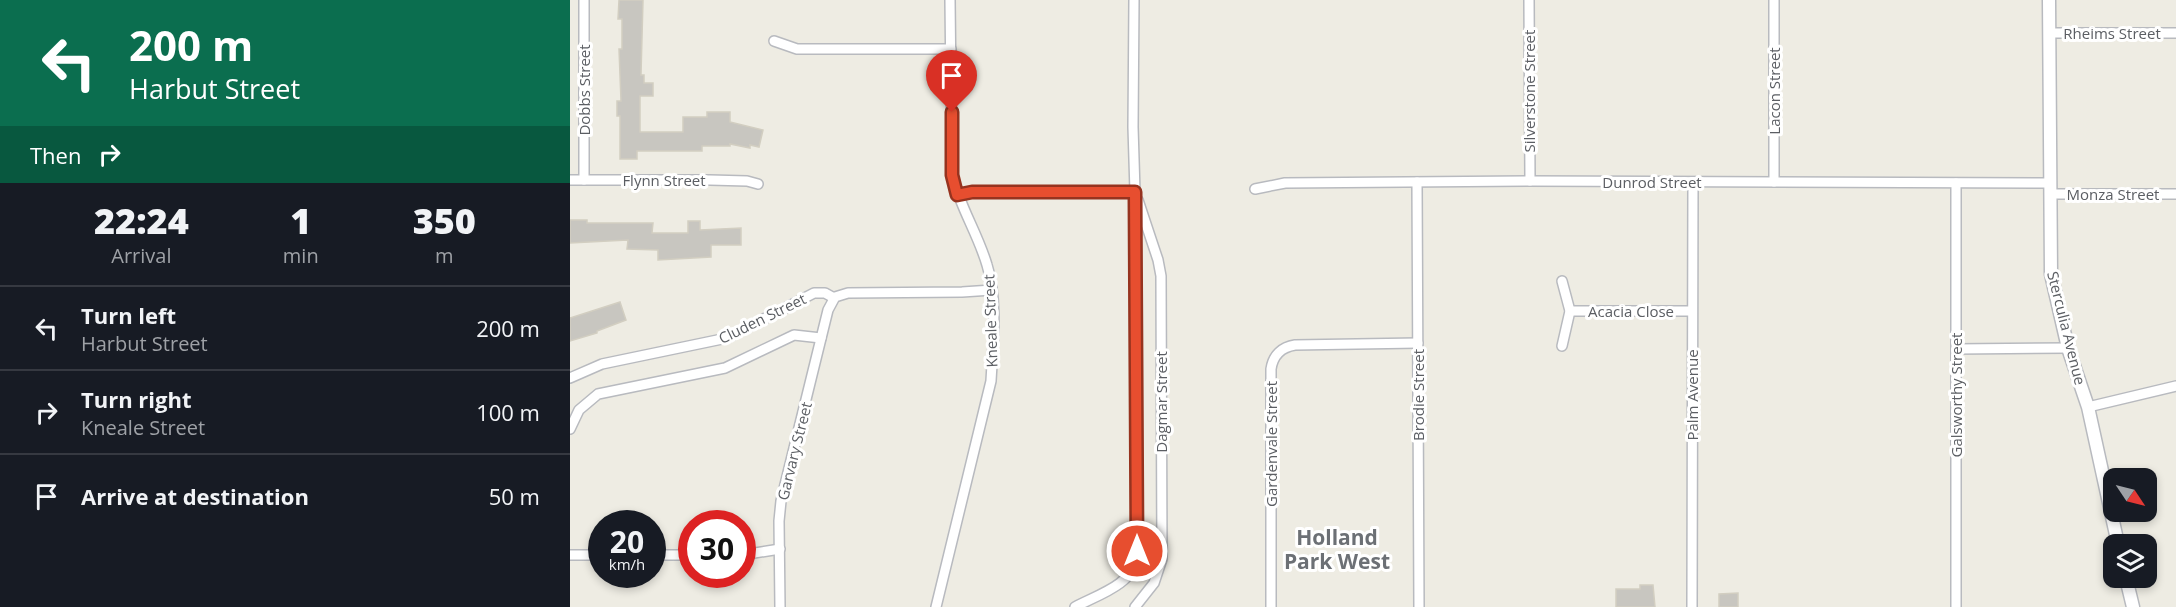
<!DOCTYPE html>
<style>
:root{--surface:#171b24;--page:#20242c;--text:#f1f3f6;--muted:#9ea1a6;--line:#363941}
body{margin:0;font-family:"Open Sans",sans-serif;background:var(--page);color:var(--text);height:100vh;display:flex;flex-direction:column;font-size:22px;white-space:nowrap}
*{box-sizing:border-box;margin:0}
p{font-size:20px;color:var(--muted)}
.icon{flex:none;width:33px;height:33px;fill:none;stroke:currentColor;stroke-width:2;stroke-linecap:round;stroke-linejoin:round}
.map{position:relative;flex:1;overflow:hidden}
.details{display:flex;flex-direction:column;background:var(--surface);width:570px}
.details>*{flex:none}
.top-card{background:#0b6e4f;color:#fff;overflow:hidden}
.needle{width:39px;rotate:125deg}
.tools{position:absolute;left:1533px;top:468px;display:grid;gap:12px}
.tools a{display:grid;place-items:center;width:54px;height:54px;border-radius:12px;background:var(--surface);box-shadow:0 3px 9px #0003;font-size:30px}
.speed{position:absolute;left:18px;top:510px;display:flex;gap:12px;font-size:30px;font-weight:700;text-align:center}
.speed>*{display:grid;place-content:center;width:78px;height:78px;border-radius:50%;background:var(--surface);box-shadow:0 3px 9px #0003;line-height:1}
.speed small{font-size:15px;font-weight:400}
.speed .limit{border:9px solid #d22;background:#fff;color:#111}
.pin{position:absolute;display:grid;place-items:center;width:51px;height:51px;color:#fff;margin:-62px -26px;border-radius:50% 50% 50% 0;rotate:-45deg;box-shadow:0 0 6px #0007}
.pin .icon{rotate:45deg}
.me{position:absolute;width:66px;margin:-33px;rotate:0deg;stroke-linejoin:round;filter:drop-shadow(0 0 4px #0008)}
.turn{display:flex;align-items:center;gap:21px;height:126px;padding:0 30px;font-size:27px}
.turn .icon{width:78px;height:78px;stroke-width:2.5}
.turn b{display:block;font-size:42px;line-height:51px}
.then{display:flex;align-items:center;height:57px;padding:0 30px;background:#0003;gap:12px;font-size:22px}
.eta{display:flex;justify-content:space-evenly;align-items:center;height:102px;text-align:center}
.eta b{font-size:36px;font-weight:800;line-height:42px}
ul{padding:0;list-style:none}
li{display:flex;align-items:center;gap:18px;height:84px;padding:0 30px;border-top:2px solid var(--line)}
li div{flex:1}
li b{display:block;font-size:22px}
li em{font-style:normal}
main{display:flex;flex:1;min-height:0}
.map>svg:first-child{display:block}
.building{fill:#c8c6c0;stroke:#d2cec1;stroke-width:1.5}
.lines{fill:none;stroke-linecap:round;stroke-linejoin:round}
.minor-casing{stroke:#b8babf;stroke-width:12}
.tertiary-casing{stroke:#b8babf;stroke-width:15}
.minor{stroke:#fff;stroke-width:9}
.tertiary{stroke:#fff;stroke-width:12}
.route-casing{stroke:#96331f;stroke-width:15}
.route{stroke:#e74e2f;stroke-width:10}
.labels{text-anchor:middle;dominant-baseline:central;stroke-width:6;stroke-linejoin:round;paint-order:stroke}
.street-label{font-size:15px;fill:#5b5e63;stroke:#fff}
.district-label{font-size:21px;font-weight:bold;fill:#6c7075;stroke:#fff}
</style>
<main>
<section class="details">
<div class="top-card">
<div class="turn"><svg class="icon" aria-label="left" viewBox="0 0 24 24"><path d="M17 20v-9H6M10 6l-5 5 5 5"/></svg><div><b>200 m</b>Harbut Street</div></div>
<div class="then">Then<svg class="icon" aria-label="right" viewBox="0 0 24 24"><path d="M7 20v-9h11M14 6l5 5-5 5"/></svg></div>
</div>
<div class="eta">
<div><b>22:24</b><p>Arrival</p></div>
<div><b>1</b><p>min</p></div>
<div><b>350</b><p>m</p></div>
</div>
<ul>
<li><svg class="icon" aria-label="left" viewBox="0 0 24 24"><path d="M17 20v-9H6M10 6l-5 5 5 5"/></svg><div><b>Turn left</b><p>Harbut Street</p></div><em>200 m</em></li>
<li><svg class="icon" aria-label="right" viewBox="0 0 24 24"><path d="M7 20v-9h11M14 6l5 5-5 5"/></svg><div><b>Turn right</b><p>Kneale Street</p></div><em>100 m</em></li>
<li><svg class="icon" aria-label="arrive" viewBox="0 0 24 24"><path d="M6 21V4h12l-3 4 3 4H6"/></svg><div><b>Arrive at destination</b></div><em>50 m</em></li>
</ul>
</section>
<div class="map">
<svg width="1606" height="607" viewBox="0 0 1606 607">
<rect width="100%" height="100%" fill="#eeece3"/>
<g class="building">
<polygon points="49,0 73,0 71,75 74,75 74,83 83,83 83,96 70,96 70,132 113,132 113,117 137,117 137,112 160,112 160,122 193,130 189,147 180,145 180,148 160,144 160,146 132,146 132,151 67,151 67,159 50,159 50,116 47,116 47,101 51,101 49,49 52,49 52,19 48,19"/>
<polygon points="0,220 17,220 17,223 83,223 82,233 118,233 118,221 130,221 130,230 171,228 171,245 141,245 141,257 88,260 88,250 57,249 58,240 0,243"/>
<polygon points="50,302 56,320 27,331 27,333 0,341 0,318"/>
<polygon points="1070,585 1083,585 1085,607 1046,607 1046,589 1070,589"/>
<polygon points="1168,593 1168,607 1149,607 1149,594"/>
</g>
<g class="lines">
<defs>
<g id="minor">
<polyline points="14,0 14,180"/>
<polyline points="959,0 960,181"/>
<polyline points="1204,0 1204,182"/>
<polyline points="1479,33 1606,33"/>
<polyline points="204,41 227,49 381,49"/>
<polyline points="0,180 140,180 177,181 188,184"/>
<polyline points="847,182 849,607"/>
<polyline points="685,189 715,183 960,181 1479,183"/>
<polyline points="1480,194 1606,194"/>
<polyline points="387,195 402,192 565,192"/>
<polyline points="992,281 1000,311 992,346"/>
<polyline points="1000,311 1122,311"/>
<polyline points="1386,349 1498,348"/>
<polyline points="0,378 32,364 157,338 244,293 255,293 264,298"/>
<polyline points="1518,407 1606,386"/>
<polyline points="0,429 9,410 28,394 155,368 224,335 251,338"/>
<polyline points="0,555 32,555"/>
<polyline points="82,555 122,555"/>
<polyline points="172,555 210,549"/>
<polyline points="210,607 209,521 211,501 258,310 265,297 278,293 392,292 422,290"/>
<path d="M366,607L421,381C423,345 428,299 417,265C408,234 390,207 382,175L380,0"/>
<path d="M505,607C527,595 563,585 567,557L565,192L563,127L564,0"/>
<polyline points="565,607 584,583 592,559 591,276 588,260 568,200"/>
<path d="M701,607V369C703,355 712,347 725,345L848,343"/>
<polyline points="1122,607 1123,182"/>
<polyline points="1386,607 1386,183"/>
</g>
<g id="tertiary">
<polyline points="1479,0 1481,274 1498,348 1518,407 1548,544"/>
<polyline points="1556,578 1563,607"/>
</g>
</defs>
<use href="#minor" class="minor-casing"/>
<use href="#tertiary" class="tertiary-casing"/>
<use href="#minor" class="minor"/>
<use href="#tertiary" class="tertiary"/>
</g>
<g class="lines">
<defs>
<polyline id="route" points="382,112 382,175 387,195 402,192 565,192 567,551"/>
</defs>
<use href="#route" class="route-casing"/>
<use href="#route" class="route"/>
</g>
<g class="labels">
<g class="street-label">
<text x="1542" y="33">Rheims Street</text>
<text transform="translate(14 90) rotate(-90)">Dobbs Street</text>
<text transform="translate(959 91) rotate(-90)">Silverstone Street</text>
<text transform="translate(1204 91) rotate(-90)">Lacon Street</text>
<text x="94" y="180">Flynn Street</text>
<text x="1082" y="182">Dunrod Street</text>
<text x="1543" y="194">Monza Street</text>
<text x="1061" y="311">Acacia Close</text>
<text transform="translate(192 318) rotate(-26)">Cluden Street</text>
<text transform="translate(420 321) rotate(-92)">Kneale Street</text>
<text transform="translate(1497 328) rotate(76)">Sterculia Avenue</text>
<text transform="translate(848 395) rotate(-90)">Brodie Street</text>
<text transform="translate(1122 395) rotate(-90)">Palm Avenue</text>
<text transform="translate(1386 395) rotate(-90)">Galsworthy Street</text>
<text transform="translate(591 402) rotate(-90)">Dagmar Street</text>
<text transform="translate(701 444) rotate(-90)">Gardenvale Street</text>
<text transform="translate(224 451) rotate(-76)">Garvary Street</text>
</g>
<g class="district-label">
<text x="767" y="537">Holland<tspan x="767" dy="24">Park West</tspan></text>
</g>
</g>
</svg>
<div class="tools">
<a><svg class="needle" viewBox="-14 -14 28 28"><path d="M0-13l5 13h-10z" fill="#e53935"/><path d="M0 13l5-13h-10z" fill="#9ea1a6"/></svg></a>
<a><svg class="icon" aria-label="layers" viewBox="0 0 24 24"><path d="M12 4l9 5-9 5-9-5zM3 14l9 5 9-5"/></svg></a>
</div>
<div class="speed"><div>20<small>km/h</small></div><div class="limit">30</div></div>
<div class="pin" style="left:382px;top:112px;background:#d93025"><svg class="icon" aria-label="arrive" viewBox="0 0 24 24"><path d="M6 21V4h12l-3 4 3 4H6"/></svg></div>
<svg class="me" style="left:567px;top:551px" viewBox="-20 -20 40 40"><circle r="17" fill="#e74e2f" stroke="#fff" stroke-width="3"/><path d="M0-11L8 9 0 5-8 9z" fill="#fff"/></svg>
</div>
</main>
